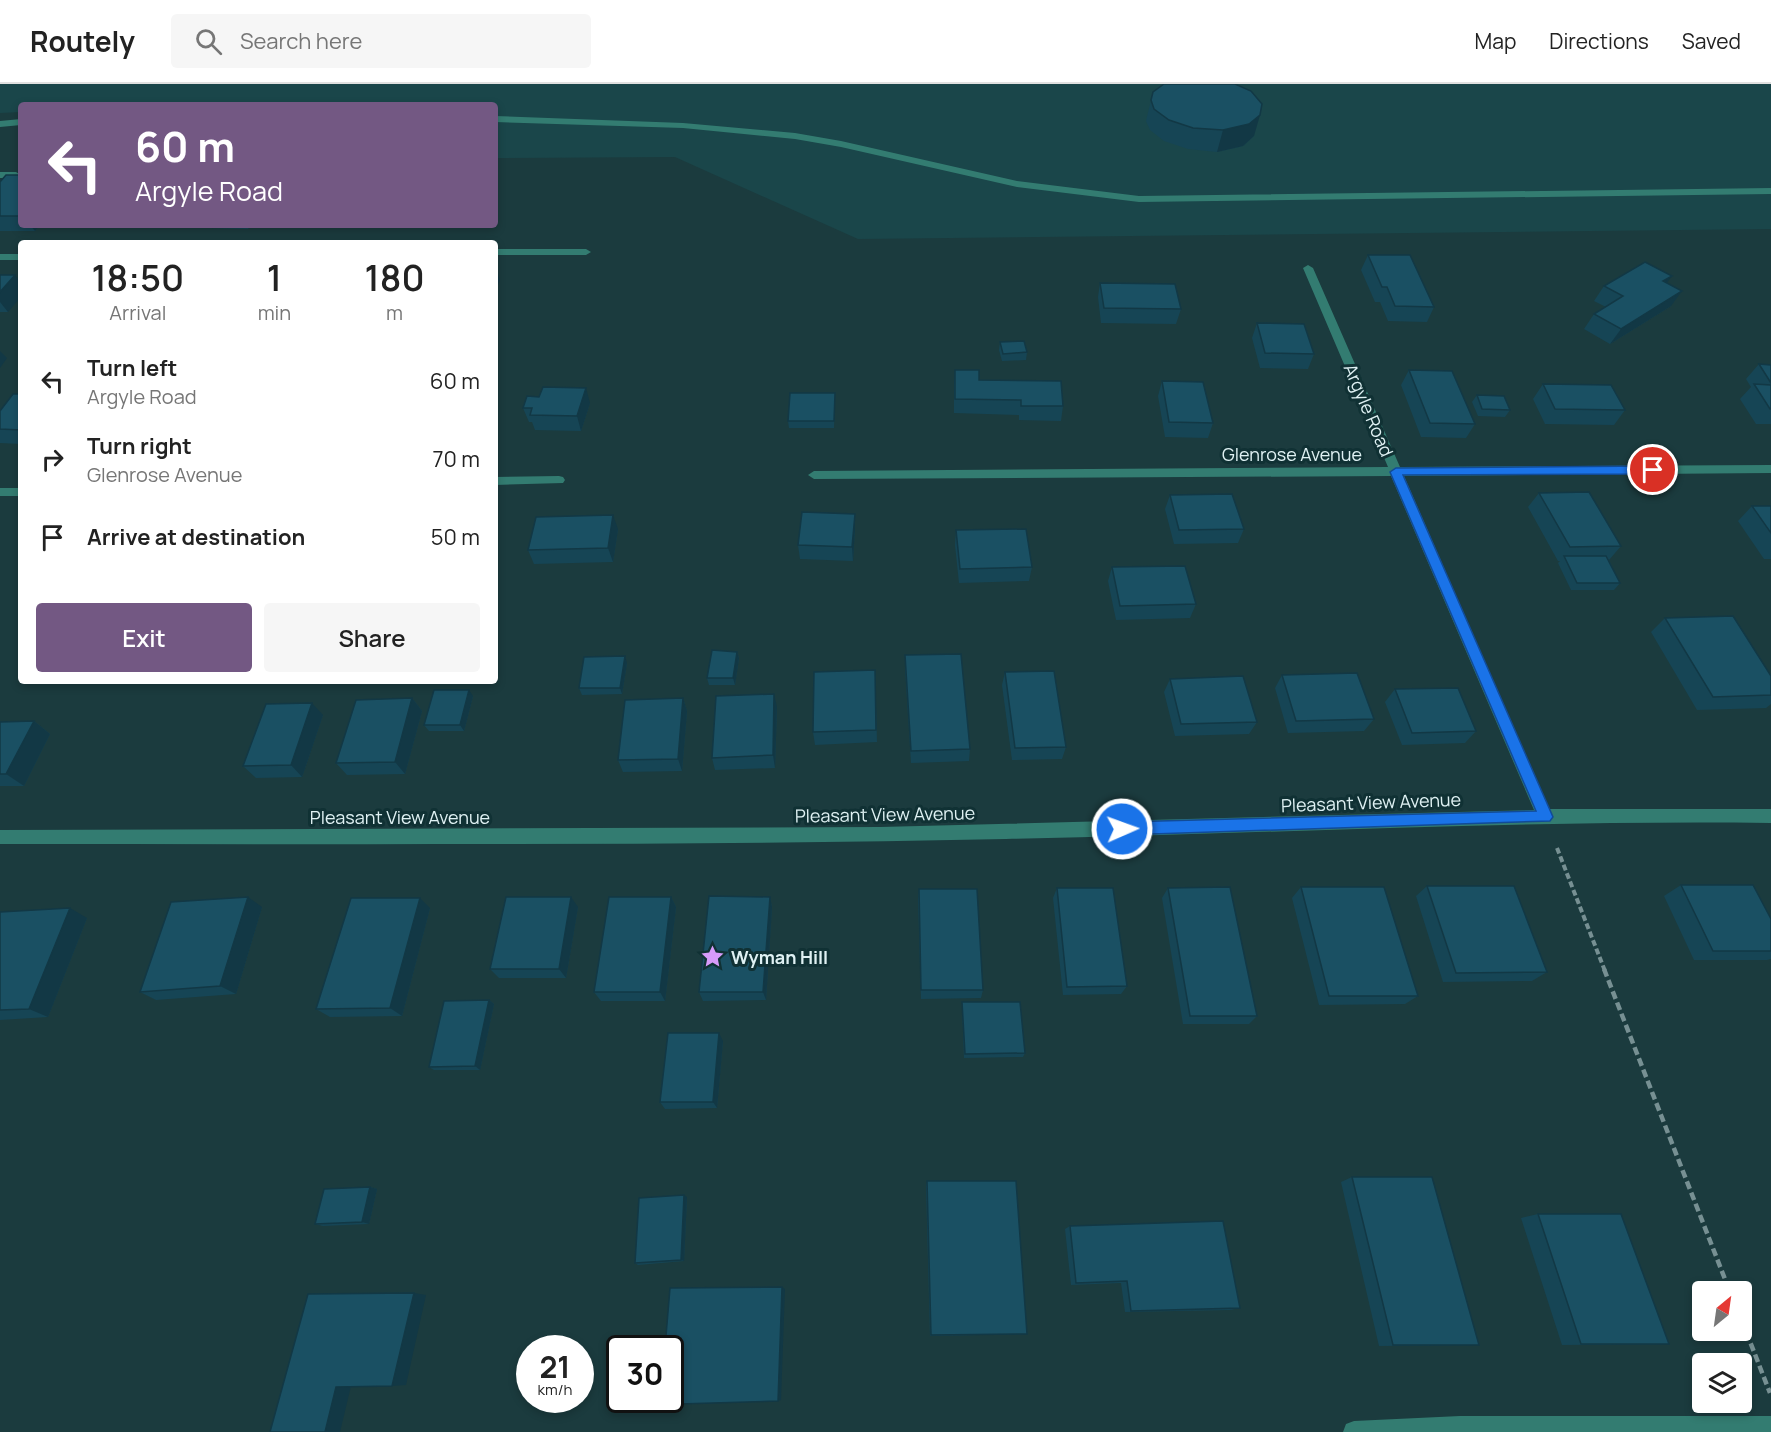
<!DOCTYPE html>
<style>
:root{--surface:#fff;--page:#f6f6f6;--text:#222;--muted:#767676;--line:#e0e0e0;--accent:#735883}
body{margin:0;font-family:Manrope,sans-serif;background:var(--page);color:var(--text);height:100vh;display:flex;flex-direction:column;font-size:22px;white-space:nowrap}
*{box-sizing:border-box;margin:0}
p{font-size:20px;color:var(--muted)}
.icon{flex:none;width:33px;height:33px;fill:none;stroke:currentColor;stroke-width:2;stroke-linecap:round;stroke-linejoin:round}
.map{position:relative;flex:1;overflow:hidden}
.details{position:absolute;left:18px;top:156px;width:480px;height:444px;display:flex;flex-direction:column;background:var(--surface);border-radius:6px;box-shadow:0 3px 9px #0003}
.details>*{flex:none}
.top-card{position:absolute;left:18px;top:18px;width:480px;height:126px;border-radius:6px;box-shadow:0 3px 9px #0003;background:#735883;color:#fff;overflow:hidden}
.needle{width:39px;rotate:29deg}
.buttons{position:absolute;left:1692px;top:1197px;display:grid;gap:12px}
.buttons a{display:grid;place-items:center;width:60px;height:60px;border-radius:6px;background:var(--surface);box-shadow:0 3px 9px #0003;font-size:30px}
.speed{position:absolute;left:516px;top:1251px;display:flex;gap:12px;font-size:30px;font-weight:700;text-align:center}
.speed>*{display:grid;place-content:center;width:78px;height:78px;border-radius:50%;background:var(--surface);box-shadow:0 3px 9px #0003;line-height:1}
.speed small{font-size:15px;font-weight:400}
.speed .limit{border:3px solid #111;border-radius:9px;background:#fff;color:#111}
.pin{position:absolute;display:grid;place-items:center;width:51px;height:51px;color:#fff;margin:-26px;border:3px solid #fff;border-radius:50%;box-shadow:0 2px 6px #0007}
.me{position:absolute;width:66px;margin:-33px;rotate:88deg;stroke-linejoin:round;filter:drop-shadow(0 0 4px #0008)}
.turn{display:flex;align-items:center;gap:21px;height:126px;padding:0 18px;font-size:27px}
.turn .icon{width:78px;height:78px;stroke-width:2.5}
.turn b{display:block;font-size:42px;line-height:51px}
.eta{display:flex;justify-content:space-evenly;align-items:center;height:102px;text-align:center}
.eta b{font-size:36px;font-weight:600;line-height:42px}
.button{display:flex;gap:12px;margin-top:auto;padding:12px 18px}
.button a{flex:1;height:69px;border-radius:6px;background:var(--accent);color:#fff;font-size:24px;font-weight:600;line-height:69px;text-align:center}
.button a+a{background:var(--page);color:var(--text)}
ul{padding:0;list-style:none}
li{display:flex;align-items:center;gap:18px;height:78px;padding:0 18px}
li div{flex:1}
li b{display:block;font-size:22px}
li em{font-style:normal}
header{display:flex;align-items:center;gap:36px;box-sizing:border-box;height:84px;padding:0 30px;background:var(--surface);border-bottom:2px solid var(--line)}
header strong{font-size:28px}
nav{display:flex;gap:33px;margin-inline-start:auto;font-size:21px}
.search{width:420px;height:54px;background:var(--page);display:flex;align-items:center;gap:15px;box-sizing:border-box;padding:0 21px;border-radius:6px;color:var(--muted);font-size:22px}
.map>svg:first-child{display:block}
.built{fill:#1a464a}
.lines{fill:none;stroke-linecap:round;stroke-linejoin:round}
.path-far1{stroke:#779093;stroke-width:4;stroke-dasharray:6 3;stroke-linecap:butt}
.path{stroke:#779093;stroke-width:4.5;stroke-dasharray:8 4;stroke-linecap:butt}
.lane{fill:#337c71;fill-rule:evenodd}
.street{fill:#337c71;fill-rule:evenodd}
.wall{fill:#164555}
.shaded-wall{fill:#123845}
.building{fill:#1a5063;stroke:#123845;stroke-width:1.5}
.route{fill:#1a73e8;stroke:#114b97;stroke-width:1.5}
.labels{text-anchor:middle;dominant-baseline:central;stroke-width:6;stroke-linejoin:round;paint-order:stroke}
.street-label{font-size:18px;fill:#dff1f3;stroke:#103134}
.poi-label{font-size:18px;font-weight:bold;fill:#dff1f3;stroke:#103134;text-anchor:start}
</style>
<header>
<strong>Routely</strong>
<div class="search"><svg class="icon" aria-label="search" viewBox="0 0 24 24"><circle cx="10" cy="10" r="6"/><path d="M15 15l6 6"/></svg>Search here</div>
<nav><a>Map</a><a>Directions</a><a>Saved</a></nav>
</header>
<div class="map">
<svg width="1771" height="1348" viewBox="0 0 1771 1348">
<rect width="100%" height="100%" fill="#1b3b3e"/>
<polygon class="built" points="0,0 1771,0 1771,145 858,155 675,73 495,74 495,21 21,21 21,28 0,29"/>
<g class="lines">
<polyline class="path-far1" points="1557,764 1605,887"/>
<g class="path">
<polyline points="1604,885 1730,1208"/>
<polyline points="1742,1237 1770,1309"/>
</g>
<g class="lane">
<polygon points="495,32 683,39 795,49 841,57 1017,97 1139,112 1771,104 1771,110 1139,118 1017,103 841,63 795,55 683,44 495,38"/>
<polygon points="0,88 16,88 21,91 3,111 0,112 0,103 8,94 0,94"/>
</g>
<g class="street">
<polygon points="21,35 21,41 0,43 0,37"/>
<polygon points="495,165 586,165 591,168 586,171 495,171"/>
<rect x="0" y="170" width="21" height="6"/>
<path d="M1308,181L1313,184L1400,383L1771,381V389L1404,392L1549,725H1771V739C1516,736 1261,750 1006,755C671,762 335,760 0,760V746L880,743L1534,726L1391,392L814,395L808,391L814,387L1388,383L1303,184Z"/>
<polygon points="559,392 563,393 565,396 563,399 495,401 495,393"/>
<rect x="0" y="404" width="21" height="8"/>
<polygon points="1460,1332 1771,1332 1771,1348 1343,1348 1346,1340 1354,1337"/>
</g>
</g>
<g class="wall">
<polygon points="1153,8 1254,52 1243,62 1217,68 1188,65 1164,57 1150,46 1146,37"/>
<polygon points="21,91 21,141 40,141 35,147 0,147 0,98"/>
<polygon points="209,141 251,141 248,145 211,144"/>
<rect x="368" y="141" width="38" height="1"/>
<polygon points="421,141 453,141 451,143 422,143"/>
<polygon points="1368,171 1434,223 1427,238 1388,237 1380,218 1375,218 1361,186"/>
<polygon points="0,191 8,228 0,228"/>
<polygon points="1100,199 1181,225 1176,240 1101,239 1098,213"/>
<polygon points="1667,199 1671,222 1610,260 1584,245 1594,230 1606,223 1594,217 1604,202"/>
<polygon points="1257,239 1314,270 1308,285 1260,284 1252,254"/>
<polygon points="1000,258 1027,268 1026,276 1002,277 999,266"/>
<polygon points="1759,280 1771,281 1771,340 1756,340 1740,315 1751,303 1746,295"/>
<polygon points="955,286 979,296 1063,322 1061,337 1019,336 1019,331 954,329 954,301"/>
<polygon points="1409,286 1475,340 1466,354 1421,353 1401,301"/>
<polygon points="1162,297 1213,339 1208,354 1165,353 1158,312"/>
<polygon points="1543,300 1625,326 1614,341 1545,340 1533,315"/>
<polygon points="21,310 21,360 0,359 0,326"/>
<polygon points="1477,311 1510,326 1505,333 1478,332 1472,318"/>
<polygon points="835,316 834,344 789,344 788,337"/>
<polygon points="590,319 581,347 535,346 532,338 529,338 523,324"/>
<polygon points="1539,409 1621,462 1609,476 1620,499 1614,506 1571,506 1558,479 1560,477 1558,477 1528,423"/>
<polygon points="1170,411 1244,445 1238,459 1174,460 1165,425"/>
<polygon points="1752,422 1771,422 1771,475 1764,475 1738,437"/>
<polygon points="855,444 853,477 800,475 798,461"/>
<polygon points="618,445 613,478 534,480 528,466"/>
<polygon points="956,446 1032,483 1029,497 959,499 955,461"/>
<polygon points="1112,483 1196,520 1190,534 1116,536 1108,497"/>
<polygon points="1665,534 1771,592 1771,620 1766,624 1697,626 1651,548"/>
<polygon points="737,568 739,574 735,601 709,601 707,594"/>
<polygon points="905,571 970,665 969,677 911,679 905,584"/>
<polygon points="627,579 622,610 582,611 579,604"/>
<polygon points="875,586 877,658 815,661 813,648"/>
<polygon points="1005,588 1066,663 1062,675 1012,676 1002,601"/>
<polygon points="1282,591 1374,635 1364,647 1288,649 1275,604"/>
<polygon points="1170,595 1257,638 1249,650 1175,652 1164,608"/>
<polygon points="1395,605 1476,647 1465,659 1402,661 1385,618"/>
<polygon points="473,612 464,647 429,647 424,641"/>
<polygon points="412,614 422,627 405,690 347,691 336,679"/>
<polygon points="683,614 687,627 682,687 623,688 618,676"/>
<polygon points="777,623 775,684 715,686 712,674"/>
<polygon points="323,631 302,693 256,694 243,682"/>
<polygon points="34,637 50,650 24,702 0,702 0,638"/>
<polygon points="1681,801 1771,835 1771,875 1767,876 1694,876 1664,812"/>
<polygon points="1427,802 1547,888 1532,897 1443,898 1416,812"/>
<polygon points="1301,803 1418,912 1405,920 1319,921 1292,814"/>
<polygon points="1057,804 1127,902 1121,910 1063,911 1053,814"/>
<polygon points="1168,804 1257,932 1249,940 1183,940 1162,814"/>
<polygon points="919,805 983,906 981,914 921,915 918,815"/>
<polygon points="671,813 676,823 665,917 601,917 594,908"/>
<polygon points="770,813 772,823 766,916 703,917 699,908"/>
<polygon points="262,823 236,910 156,916 140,908"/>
<polygon points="578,823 566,894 499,894 490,885"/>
<polygon points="430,824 402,932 330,933 316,925"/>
<polygon points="0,828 87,834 48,933 0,936"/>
<polygon points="489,916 494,920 480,986 434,986 429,983"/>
<polygon points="962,918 1025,969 1023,973 964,974 962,923"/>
<polygon points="723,957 717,1024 665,1025 660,1018"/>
<polygon points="1352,1093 1479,1261 1379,1262 1341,1098"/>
<polygon points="927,1097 1027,1250 930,1252 926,1102"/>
<polygon points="370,1103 377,1105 369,1140 323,1142 315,1140"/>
<polygon points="687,1113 684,1177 638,1181 635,1179"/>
<polygon points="1538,1130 1669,1260 1562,1261 1521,1134"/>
<polygon points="1070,1142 1240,1224 1230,1226 1125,1228 1121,1199 1071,1201 1065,1145"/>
</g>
<g class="shaded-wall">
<polygon points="1260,31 1254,52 1243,62 1217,68 1223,46"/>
<polygon points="30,141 40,141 35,147"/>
<polygon points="495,182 500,196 495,208"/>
<polygon points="15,191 21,199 21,213 8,228 0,218 0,208"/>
<polygon points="1672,192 1661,207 1663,197"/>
<polygon points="1682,207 1671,222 1610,260 1621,245"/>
<polygon points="0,267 7,274 0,284"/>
<polygon points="586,304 590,319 581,347 577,332"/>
<polygon points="855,430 855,444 853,477 852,463"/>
<polygon points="613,431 618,445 613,478 608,464"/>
<polygon points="737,568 739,574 735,601 733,594"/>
<polygon points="625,572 627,579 622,610 620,604"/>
<polygon points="469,606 473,612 464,647 460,641"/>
<polygon points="774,610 777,623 775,684 773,671"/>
<polygon points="412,614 422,627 405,690 395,678"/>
<polygon points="683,614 687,627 682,687 678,675"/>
<polygon points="312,619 323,631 302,693 291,681"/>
<polygon points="34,637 50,650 24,702 6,690"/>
<polygon points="248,813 262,823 236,910 220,902"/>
<polygon points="571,813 578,823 566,894 559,885"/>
<polygon points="671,813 676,823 665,917 660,908"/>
<polygon points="770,813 772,823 766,916 763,908"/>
<polygon points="420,814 430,824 402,932 390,924"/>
<polygon points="70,824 87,834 48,933 29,925"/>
<polygon points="489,916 494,920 480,986 475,982"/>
<polygon points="719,949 723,957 717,1024 713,1018"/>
<polygon points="370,1103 377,1105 369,1140 362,1138"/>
<polygon points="684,1111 687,1113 684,1177 681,1176"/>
<polygon points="782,1203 785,1205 781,1316 778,1317"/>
<polygon points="414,1209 426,1211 406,1301 392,1302"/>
<polygon points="351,1302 340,1348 325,1348 336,1303"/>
</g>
<g class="building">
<polygon points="1164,0 1235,0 1251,7 1262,20 1260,31 1249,40 1223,46 1193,44 1169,36 1154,25 1151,16 1153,8"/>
<polygon points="6,91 21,91 21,132 0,132 0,98"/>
<polygon points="1368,171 1410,171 1434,223 1395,222 1387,203 1382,203"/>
<polygon points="1645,178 1672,192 1663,197 1682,207 1621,245 1594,230 1623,212 1604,202"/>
<polygon points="0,191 15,191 0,208"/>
<polygon points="1100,199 1175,200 1181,225 1104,224"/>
<polygon points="1257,239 1304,240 1314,270 1265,269"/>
<polygon points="1024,257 1027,268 1003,270 1000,258"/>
<polygon points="1759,280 1771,281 1771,299"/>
<polygon points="955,286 979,286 979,296 1061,297 1063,322 1021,322 1021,316 955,315"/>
<polygon points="1409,286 1452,287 1475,340 1430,339"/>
<polygon points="1162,297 1203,298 1213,339 1169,338"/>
<polygon points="1543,300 1611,301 1625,326 1555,325"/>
<polygon points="1754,300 1771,301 1771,325 1770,325"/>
<polygon points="543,303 586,304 577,332 530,331 532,324 523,324 527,312 539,313"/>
<polygon points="790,309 835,309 834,337 788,337"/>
<polygon points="13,310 21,310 21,346 0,345 0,327"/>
<polygon points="1477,311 1504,312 1510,326 1482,325"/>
<polygon points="1589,408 1621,462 1570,463 1539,409"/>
<polygon points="1232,410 1244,445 1179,446 1170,411"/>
<polygon points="1752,422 1771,422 1771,449"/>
<polygon points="802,428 855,430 852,463 798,461"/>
<polygon points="613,431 608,464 528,466 536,433"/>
<polygon points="1026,445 1032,483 960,485 956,446"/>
<polygon points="1564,472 1606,472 1620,499 1577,499"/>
<polygon points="1185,482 1196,520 1120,522 1112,483"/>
<polygon points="1733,532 1771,592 1771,611 1713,613 1665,534"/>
<polygon points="712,566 737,568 733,594 707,594"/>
<polygon points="961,570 970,665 911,667 905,571"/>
<polygon points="625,572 620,604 579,604 584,573"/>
<polygon points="875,586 876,646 813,648 814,588"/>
<polygon points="1054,587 1066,663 1015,664 1005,588"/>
<polygon points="1357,589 1374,635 1296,637 1282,591"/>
<polygon points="1243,592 1257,638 1181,640 1170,595"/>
<polygon points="1458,604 1476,647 1412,649 1395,605"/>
<polygon points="434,606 469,606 460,641 424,641"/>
<polygon points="774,610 773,671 712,674 716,612"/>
<polygon points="412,614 395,678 336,679 356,616"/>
<polygon points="683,614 678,675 618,676 625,616"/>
<polygon points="312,619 291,681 243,682 266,620"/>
<polygon points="34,637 6,690 0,690 0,638"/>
<polygon points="1681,801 1753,801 1771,835 1771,867 1713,867"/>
<polygon points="1427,802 1514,802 1547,888 1456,889"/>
<polygon points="1230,803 1257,932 1190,932 1168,804"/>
<polygon points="1301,803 1384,803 1418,912 1329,912"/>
<polygon points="1057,804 1113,804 1127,902 1067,903"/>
<polygon points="919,805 977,805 983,906 921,906"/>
<polygon points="709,812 770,813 763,908 699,908"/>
<polygon points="248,813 220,902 140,908 171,818"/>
<polygon points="506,813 571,813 559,885 490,885"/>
<polygon points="609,813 671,813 660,908 594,908"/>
<polygon points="351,814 420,814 390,924 316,925"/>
<polygon points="70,824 29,925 0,926 0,828"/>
<polygon points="489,916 475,982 429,983 444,917"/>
<polygon points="962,918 1020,918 1025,969 965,970"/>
<polygon points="668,949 719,949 713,1018 660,1018"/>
<polygon points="1352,1093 1432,1093 1479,1261 1393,1261"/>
<polygon points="927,1097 1016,1097 1027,1250 931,1251"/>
<polygon points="370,1103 362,1138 315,1140 324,1105"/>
<polygon points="684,1111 681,1176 635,1179 639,1114"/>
<polygon points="1538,1130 1621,1130 1669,1260 1581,1260"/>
<polygon points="1223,1137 1240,1224 1131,1227 1127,1197 1076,1199 1070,1142"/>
<polygon points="782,1203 778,1317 679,1320 682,1289 670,1289 670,1264 665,1264 670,1204"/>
<polygon points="414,1209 392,1302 336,1303 325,1348 270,1348 308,1210"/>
</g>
<polygon class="route" points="1653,382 1658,386 1653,390 1403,391 1553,733 1550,737 1122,751 1117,749 1115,745 1117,740 1122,738 1536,727 1390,388 1396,384"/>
<defs>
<symbol id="sight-bare" viewBox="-9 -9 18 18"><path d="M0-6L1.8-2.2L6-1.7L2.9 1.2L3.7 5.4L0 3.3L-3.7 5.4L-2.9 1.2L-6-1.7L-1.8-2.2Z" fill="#d69bfa" stroke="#103134" stroke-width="2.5" paint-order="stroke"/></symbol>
</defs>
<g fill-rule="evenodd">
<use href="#sight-bare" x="696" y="856" width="33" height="33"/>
</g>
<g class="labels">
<g class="street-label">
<text transform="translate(1369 326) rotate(67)">Argyle Road</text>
<text x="1292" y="370">Glenrose Avenue</text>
<text transform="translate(1371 718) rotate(-2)">Pleasant View Avenue</text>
<text transform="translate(885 730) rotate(-1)">Pleasant View Avenue</text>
<text x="400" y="733">Pleasant View Avenue</text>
</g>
<g class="poi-label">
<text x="731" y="873">Wyman Hill</text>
</g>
</g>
</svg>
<div class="buttons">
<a><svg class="needle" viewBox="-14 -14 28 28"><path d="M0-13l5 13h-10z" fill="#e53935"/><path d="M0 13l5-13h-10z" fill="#767676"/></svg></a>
<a><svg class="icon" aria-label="layers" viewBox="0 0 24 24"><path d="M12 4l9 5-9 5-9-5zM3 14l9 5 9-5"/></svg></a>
</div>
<div class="speed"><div>21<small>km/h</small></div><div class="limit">30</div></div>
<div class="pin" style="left:1653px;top:386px;background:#d93025"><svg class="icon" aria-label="arrive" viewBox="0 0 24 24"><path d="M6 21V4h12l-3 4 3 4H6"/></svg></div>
<svg class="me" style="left:1122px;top:745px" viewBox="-20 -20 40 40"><circle r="17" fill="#1a73e8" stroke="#fff" stroke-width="3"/><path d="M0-11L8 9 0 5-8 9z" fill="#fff"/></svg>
<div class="top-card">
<div class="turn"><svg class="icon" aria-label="left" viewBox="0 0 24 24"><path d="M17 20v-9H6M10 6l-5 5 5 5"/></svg><div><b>60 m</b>Argyle Road</div></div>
</div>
<section class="details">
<div class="eta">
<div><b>18:50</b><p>Arrival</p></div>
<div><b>1</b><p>min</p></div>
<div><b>180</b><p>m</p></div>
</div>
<ul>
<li><svg class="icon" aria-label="left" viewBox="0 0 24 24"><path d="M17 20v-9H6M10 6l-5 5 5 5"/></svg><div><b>Turn left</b><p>Argyle Road</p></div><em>60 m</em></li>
<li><svg class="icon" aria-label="right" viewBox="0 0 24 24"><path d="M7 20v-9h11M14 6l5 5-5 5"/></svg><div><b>Turn right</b><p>Glenrose Avenue</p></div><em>70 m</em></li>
<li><svg class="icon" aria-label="arrive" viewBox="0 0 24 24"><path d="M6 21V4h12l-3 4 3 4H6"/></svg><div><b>Arrive at destination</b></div><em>50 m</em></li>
</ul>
<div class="button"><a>Exit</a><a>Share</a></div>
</section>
</div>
